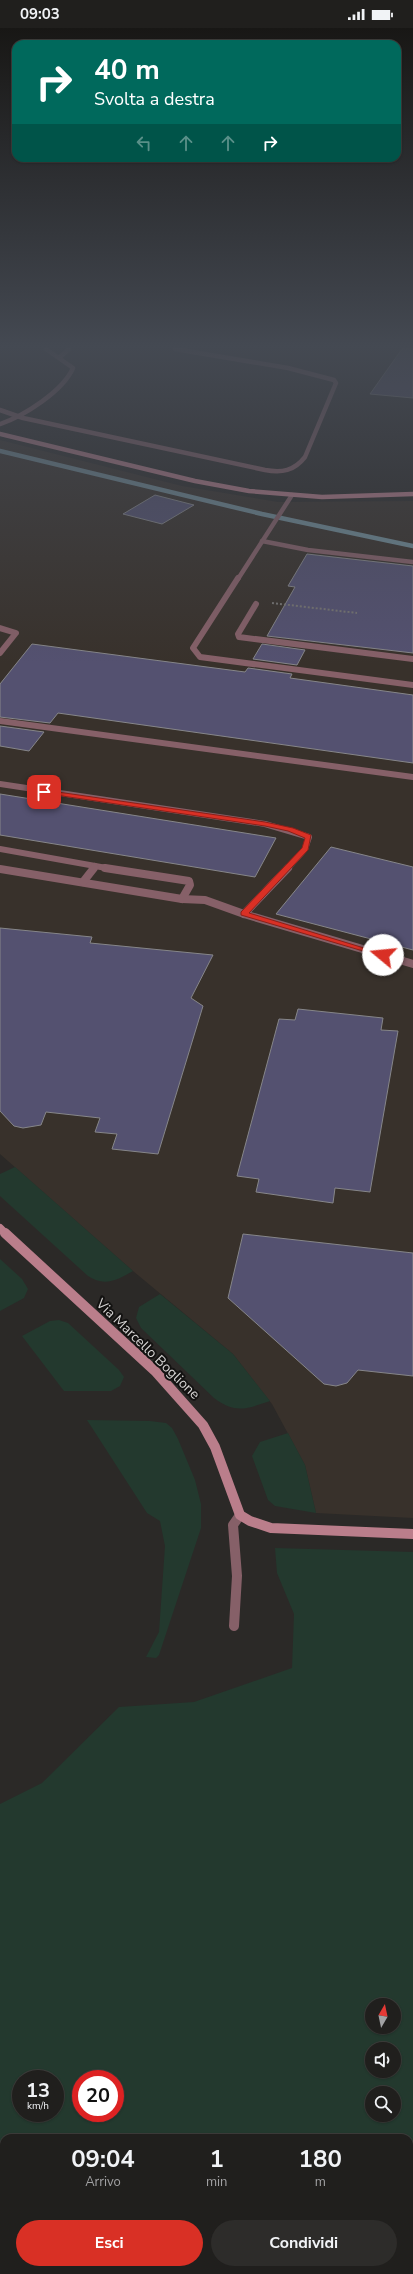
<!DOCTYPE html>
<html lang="it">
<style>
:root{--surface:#201f1d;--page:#2d2c2a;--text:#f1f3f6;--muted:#a2a2a4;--line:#3d3d3b;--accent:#d93025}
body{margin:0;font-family:"Nunito Sans",sans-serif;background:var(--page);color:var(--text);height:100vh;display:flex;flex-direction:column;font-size:15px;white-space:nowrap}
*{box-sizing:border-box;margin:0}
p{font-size:13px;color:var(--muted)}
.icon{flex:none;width:22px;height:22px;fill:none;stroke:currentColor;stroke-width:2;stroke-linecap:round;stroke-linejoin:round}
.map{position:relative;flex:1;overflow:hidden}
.sheet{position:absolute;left:0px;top:2106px;width:413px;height:140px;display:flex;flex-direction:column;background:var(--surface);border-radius:12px 12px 0 0;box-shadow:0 1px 3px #0004,0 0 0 1px var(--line)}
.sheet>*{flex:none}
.guide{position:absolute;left:12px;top:12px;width:389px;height:122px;border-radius:12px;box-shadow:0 1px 3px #0004,0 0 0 1px var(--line);background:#00695c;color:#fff;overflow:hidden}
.needle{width:26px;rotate:9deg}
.buttons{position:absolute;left:365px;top:1970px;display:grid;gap:8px}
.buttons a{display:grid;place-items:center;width:36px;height:36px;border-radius:50%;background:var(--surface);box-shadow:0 1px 3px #0004,0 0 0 1px var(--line);font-size:20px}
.speed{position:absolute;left:12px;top:2042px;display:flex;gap:8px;font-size:20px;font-weight:700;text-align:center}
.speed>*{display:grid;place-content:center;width:52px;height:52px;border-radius:50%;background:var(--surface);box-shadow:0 1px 3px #0004,0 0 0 1px var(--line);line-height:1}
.speed small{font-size:10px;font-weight:400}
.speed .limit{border:6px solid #d22;background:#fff;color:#111}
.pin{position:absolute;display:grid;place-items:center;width:34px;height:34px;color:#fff;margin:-17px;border-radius:8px;box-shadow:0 2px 6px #0006}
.me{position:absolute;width:44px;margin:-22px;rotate:287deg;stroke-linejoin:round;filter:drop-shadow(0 0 3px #0008)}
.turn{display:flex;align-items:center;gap:14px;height:84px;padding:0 16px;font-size:18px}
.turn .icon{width:52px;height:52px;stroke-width:2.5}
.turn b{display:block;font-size:28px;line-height:34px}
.lanes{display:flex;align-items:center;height:38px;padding:0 16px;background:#0003;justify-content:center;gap:20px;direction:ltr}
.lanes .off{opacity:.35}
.eta{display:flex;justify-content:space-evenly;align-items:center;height:68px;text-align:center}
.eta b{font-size:24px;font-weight:700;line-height:28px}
.action{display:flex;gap:8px;margin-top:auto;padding:8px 16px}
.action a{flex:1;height:46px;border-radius:24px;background:var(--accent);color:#fff;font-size:16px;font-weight:700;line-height:46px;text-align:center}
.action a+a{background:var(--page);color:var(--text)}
.status{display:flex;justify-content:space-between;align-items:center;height:28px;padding:0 20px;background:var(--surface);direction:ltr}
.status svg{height:11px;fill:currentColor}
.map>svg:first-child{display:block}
.built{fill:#38312b}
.green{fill:#23392e;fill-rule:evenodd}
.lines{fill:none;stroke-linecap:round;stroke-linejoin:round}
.stream{stroke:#728d97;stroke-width:4.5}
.building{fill:#545170;stroke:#868689}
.path{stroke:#777573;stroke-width:2;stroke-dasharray:2 2;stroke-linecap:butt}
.lane-far2{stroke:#866068;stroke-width:4.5}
.lane-far1{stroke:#866068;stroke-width:6}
.lane{stroke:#866068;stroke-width:8}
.street{stroke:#866068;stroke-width:10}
.secondary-far2{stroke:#ba7e8b;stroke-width:4.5}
.secondary-far1{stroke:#ba7e8b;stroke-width:8}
.secondary{stroke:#ba7e8b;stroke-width:10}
.route{fill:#d93025;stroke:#8d1f18}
.labels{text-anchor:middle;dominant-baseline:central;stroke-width:4;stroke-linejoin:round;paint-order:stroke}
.street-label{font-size:14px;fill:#d8d6d5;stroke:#131211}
</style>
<div class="status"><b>09:03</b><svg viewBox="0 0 49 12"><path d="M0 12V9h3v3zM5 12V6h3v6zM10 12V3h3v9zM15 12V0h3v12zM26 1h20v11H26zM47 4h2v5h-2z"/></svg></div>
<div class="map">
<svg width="413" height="2246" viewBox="0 0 413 2246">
<rect width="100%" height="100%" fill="#2b2927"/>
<polygon class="built" points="0,412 182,458 278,474 413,473 413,1490 316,1485 305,1437 272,1376 233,1326 133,1243 0,1126"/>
<g class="green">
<path d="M15,1139L133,1243C118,1252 104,1259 88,1248L0,1168V1146Z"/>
<polygon points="0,1231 22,1251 28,1261 24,1270 0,1283"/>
<path d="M160,1266L233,1326L270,1373C246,1381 236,1386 214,1370L141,1300L136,1290L139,1279Z"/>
<polygon points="50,1293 59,1292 68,1295 119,1342 124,1349 120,1358 111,1363 64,1363 22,1308"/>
<polygon points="87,1392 150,1393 166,1395 172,1400 178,1411 195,1452 201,1476 201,1500 159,1627 156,1630 146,1629 159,1604 165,1518 160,1493 147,1485"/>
<polygon points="288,1405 305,1437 316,1485 275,1478 268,1472 252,1428 260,1414"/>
<path d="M275,1520L413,1524V2246H0V1776L42,1755L119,1679L194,1674L292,1640L294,1586L277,1545ZM372,1977H394V1999H372ZM372,2021H394V2043H372ZM21,2051H55V2085H21ZM81,2051H115V2085H81ZM372,2065H394V2087H372ZM4,2110H409V2242H4Z"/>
</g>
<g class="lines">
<polyline class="stream" points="0,423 262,486 413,518"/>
</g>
<g class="building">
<polygon points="402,321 413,321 413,370 370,366"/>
<polygon points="155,467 194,477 162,496 123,486"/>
<polygon points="307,526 413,538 413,625 267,608 295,559 288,558"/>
<polygon points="32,616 245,644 248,640 292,646 290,650 413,667 413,735 58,685 50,695 0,689 0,656"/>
<polygon points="262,616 305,622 297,637 253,631"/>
<polygon points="0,698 44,704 29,723 0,718"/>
<polygon points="0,766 276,810 255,849 0,807"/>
<polygon points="331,819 413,839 413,922 276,886"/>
<polygon points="0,900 92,909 90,915 213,927 191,970 203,978 158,1126 112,1121 117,1106 95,1104 100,1090 46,1084 41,1097 23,1100 14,1098 0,1083"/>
<polygon points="298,981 383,990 381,1002 398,1003 370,1164 335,1160 333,1175 256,1164 259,1151 237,1148 279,991 295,992"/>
<polygon points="243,1206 413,1225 413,1348 358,1342 347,1355 336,1358 324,1356 228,1270"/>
</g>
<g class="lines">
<polyline class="path" points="272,575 357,585"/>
<g class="lane-far2">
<polyline points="60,329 69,321"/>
<path d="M0,382L23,390L265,442C282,445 294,443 305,429L336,355L334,352L288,340L175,321"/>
<path d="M0,396C24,388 63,363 73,340L46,321"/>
<polyline points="262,513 308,522 413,534"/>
<polyline points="238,551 292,467"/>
</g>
<g class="lane-far1">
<polyline points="238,550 193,620 200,629 413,657"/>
<polyline points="256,576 238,606 239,609 413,631"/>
<polyline points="0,600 16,605 0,625"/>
<polyline points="0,693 413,749"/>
<polyline points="0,756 265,796 309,809 305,821 287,841"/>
<polyline points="0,821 112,841"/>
<polyline points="93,841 95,838"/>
</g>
<g class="lane">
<polyline points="105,840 189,853 190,857 182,871"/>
<polyline points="0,841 182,871 205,872 244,886 413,936"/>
<polyline points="83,854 94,840"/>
<polyline points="244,886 288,840"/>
</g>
<polyline class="street" points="234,1598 237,1548 233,1497 240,1487"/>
<polyline class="secondary-far2" points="0,406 195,453 249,463 322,469 413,466"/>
<polyline class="secondary-far1" points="0,1200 6,1206"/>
<polyline class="secondary" points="5,1205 155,1343 203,1397 215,1419 240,1487 250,1493 271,1500 413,1506"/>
</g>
<linearGradient id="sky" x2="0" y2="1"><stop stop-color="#181715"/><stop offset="0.5" stop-color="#444952"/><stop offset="1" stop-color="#444952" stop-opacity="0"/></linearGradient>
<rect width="413" height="636" fill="url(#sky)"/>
<polygon class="route" points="44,762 265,794 293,800 311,807 308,822 249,885 387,927 380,928 241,887 241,884 302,820 305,810 288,803 265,798 42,765 41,764"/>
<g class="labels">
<g class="street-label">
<text transform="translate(148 1321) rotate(44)">Via Marcello Boglione</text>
</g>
</g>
</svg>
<div class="buttons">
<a><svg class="needle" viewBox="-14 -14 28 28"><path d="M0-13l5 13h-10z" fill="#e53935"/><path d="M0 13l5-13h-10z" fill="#a2a2a4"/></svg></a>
<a><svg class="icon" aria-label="sound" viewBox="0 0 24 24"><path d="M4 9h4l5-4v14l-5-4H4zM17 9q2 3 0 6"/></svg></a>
<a><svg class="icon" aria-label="search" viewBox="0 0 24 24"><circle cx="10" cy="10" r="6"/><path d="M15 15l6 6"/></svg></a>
</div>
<div class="speed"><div>13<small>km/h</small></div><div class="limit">20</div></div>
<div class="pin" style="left:44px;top:764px;background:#d93025"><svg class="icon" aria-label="arrive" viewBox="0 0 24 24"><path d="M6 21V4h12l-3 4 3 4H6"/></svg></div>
<svg class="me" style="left:383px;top:927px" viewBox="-20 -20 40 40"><circle r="19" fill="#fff"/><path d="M0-13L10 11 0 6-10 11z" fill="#d93025"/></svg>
<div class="guide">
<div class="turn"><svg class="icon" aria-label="right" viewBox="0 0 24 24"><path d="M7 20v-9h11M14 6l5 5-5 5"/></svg><div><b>40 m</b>Svolta a destra</div></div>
<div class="lanes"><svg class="icon off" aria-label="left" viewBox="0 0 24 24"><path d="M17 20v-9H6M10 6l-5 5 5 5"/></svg><svg class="icon off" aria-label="ahead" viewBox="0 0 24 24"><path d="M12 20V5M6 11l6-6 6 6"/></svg><svg class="icon off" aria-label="ahead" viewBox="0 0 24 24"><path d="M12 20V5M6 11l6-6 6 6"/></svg><svg class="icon" aria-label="right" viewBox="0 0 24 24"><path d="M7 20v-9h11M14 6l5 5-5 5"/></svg></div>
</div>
<section class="sheet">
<div class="eta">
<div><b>09:04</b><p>Arrivo</p></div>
<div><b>1</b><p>min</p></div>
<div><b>180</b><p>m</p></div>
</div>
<div class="action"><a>Esci</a><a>Condividi</a></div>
</section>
</div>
